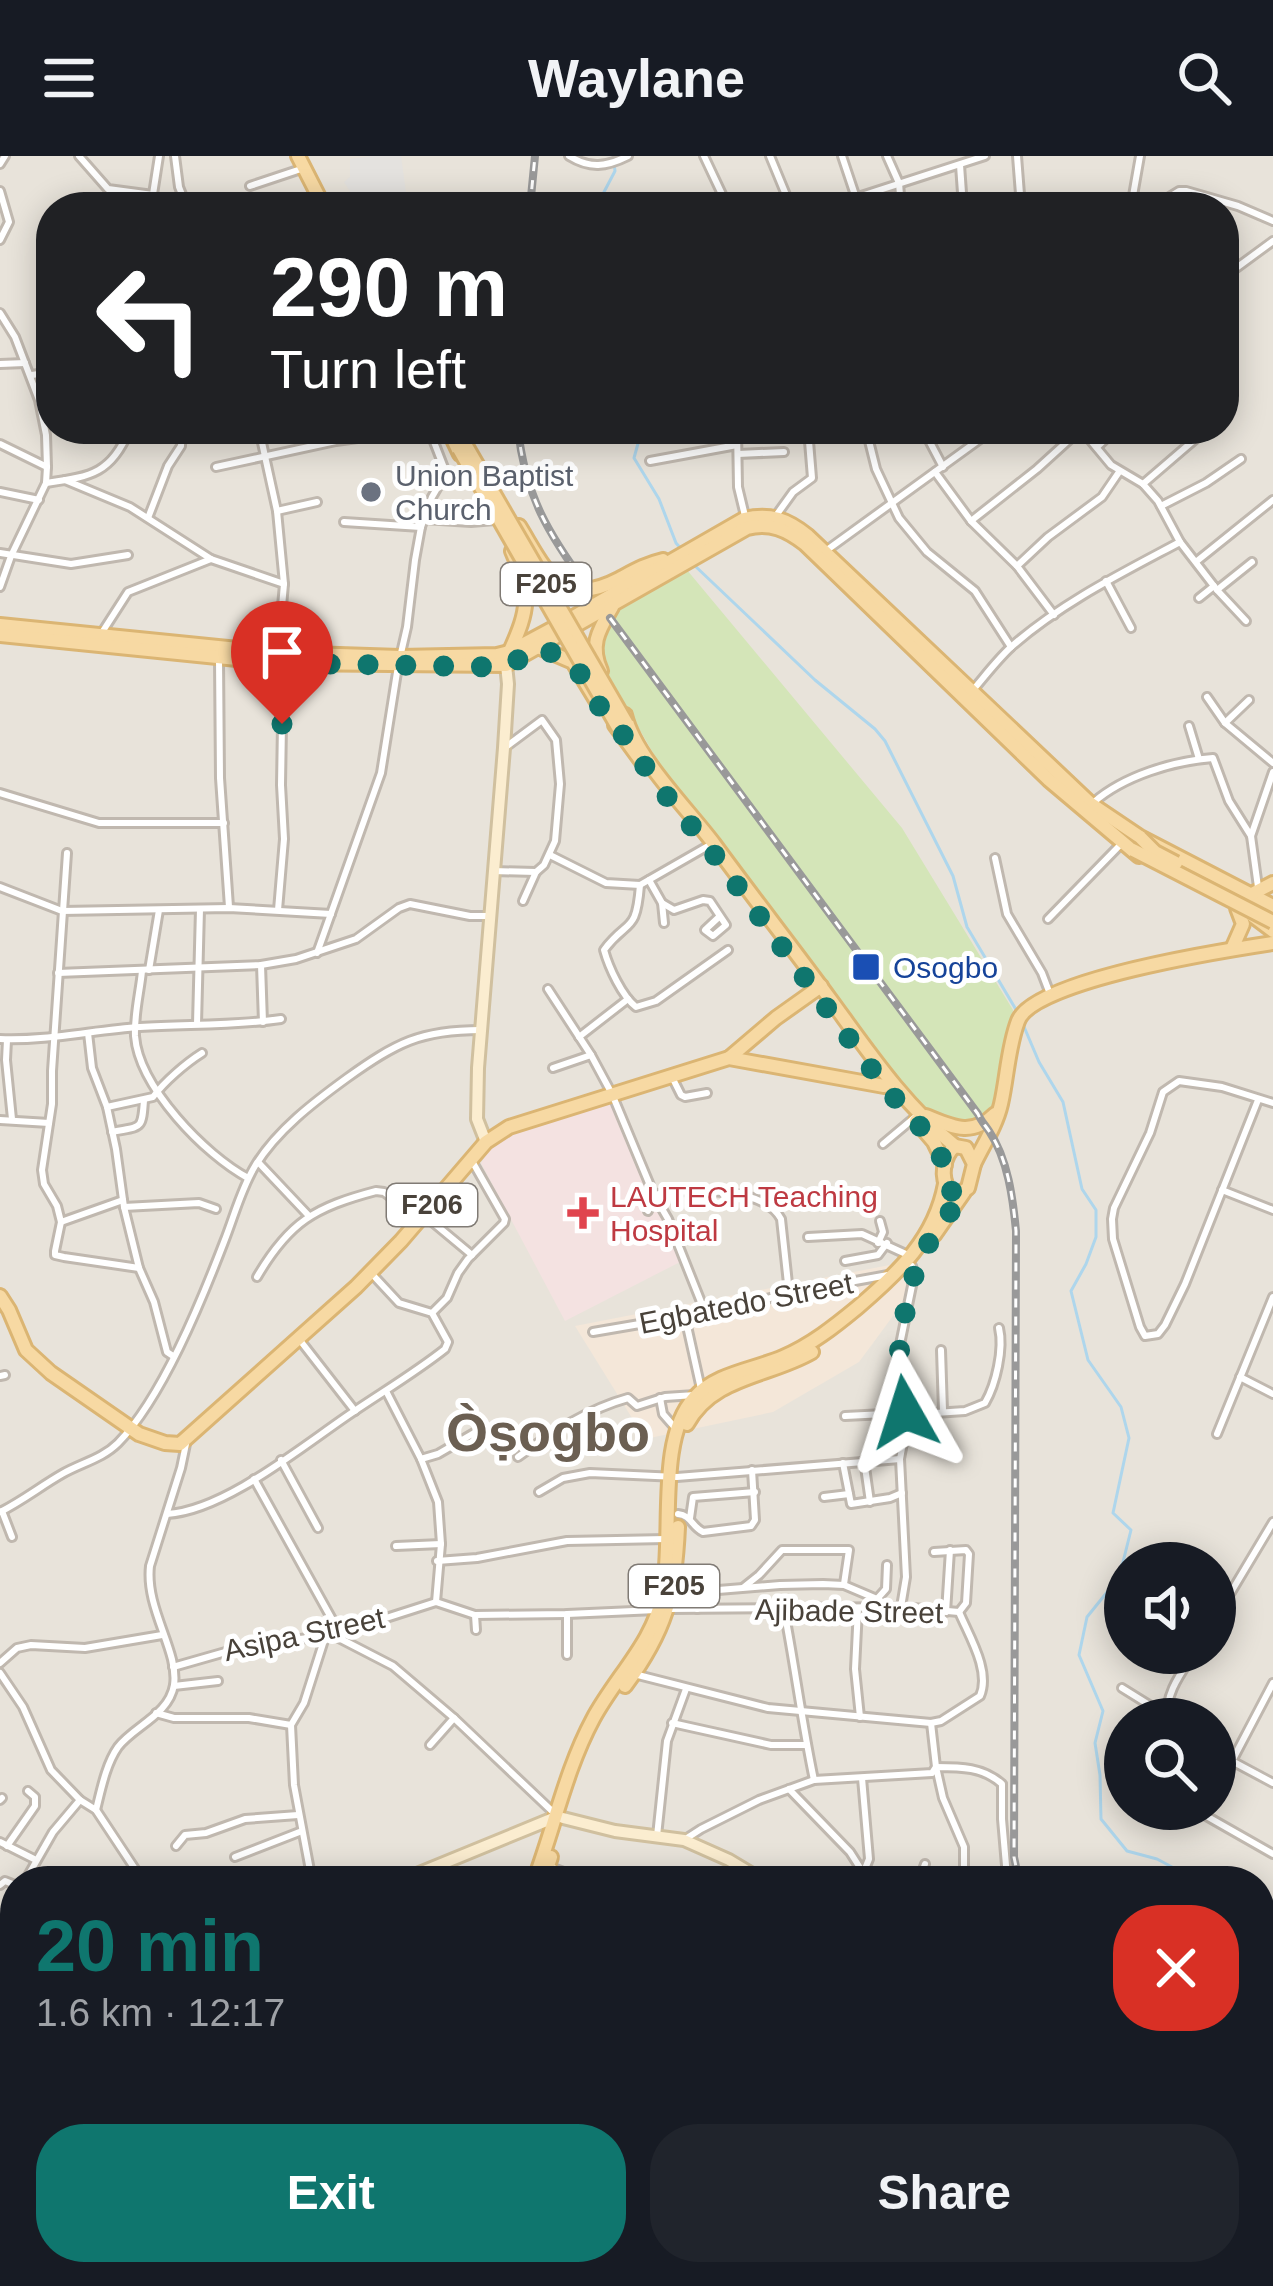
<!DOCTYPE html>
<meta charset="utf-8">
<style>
:root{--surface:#171b24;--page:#20242c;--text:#f1f3f6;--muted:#9ea1a6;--accent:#0f766e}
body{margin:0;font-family:Arial,sans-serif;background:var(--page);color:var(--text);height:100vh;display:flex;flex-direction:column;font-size:45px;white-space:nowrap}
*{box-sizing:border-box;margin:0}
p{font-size:39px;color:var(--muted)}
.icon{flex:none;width:66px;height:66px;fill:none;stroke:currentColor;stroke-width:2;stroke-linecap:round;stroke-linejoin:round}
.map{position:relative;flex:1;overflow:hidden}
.details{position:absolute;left:0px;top:1710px;width:1275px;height:420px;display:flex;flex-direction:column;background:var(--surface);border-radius:48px 48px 0 0;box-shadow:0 6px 30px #0003}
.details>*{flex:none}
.banner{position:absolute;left:36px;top:36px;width:1203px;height:252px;border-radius:48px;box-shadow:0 6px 30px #0003;background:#202124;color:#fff;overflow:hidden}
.controls{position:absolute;left:1104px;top:1386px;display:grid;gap:24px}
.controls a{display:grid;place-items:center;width:132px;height:132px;border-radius:50%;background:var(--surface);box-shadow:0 6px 30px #0003;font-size:60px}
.pin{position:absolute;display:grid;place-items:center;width:102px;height:102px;color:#fff;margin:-123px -51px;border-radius:50% 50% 50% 0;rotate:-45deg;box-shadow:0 0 12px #0007}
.pin .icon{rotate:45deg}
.me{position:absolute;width:132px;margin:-66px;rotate:354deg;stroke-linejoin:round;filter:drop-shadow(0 0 9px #0008)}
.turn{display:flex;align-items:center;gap:42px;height:252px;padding:0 36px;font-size:54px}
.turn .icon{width:156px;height:156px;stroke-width:2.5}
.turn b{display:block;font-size:84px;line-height:102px}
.round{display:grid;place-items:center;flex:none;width:126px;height:126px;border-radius:48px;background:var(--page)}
.head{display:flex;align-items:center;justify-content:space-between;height:204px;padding:0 36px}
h1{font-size:72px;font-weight:800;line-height:90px;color:var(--accent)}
.primary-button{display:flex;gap:24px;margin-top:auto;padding:24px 36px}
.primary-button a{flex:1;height:138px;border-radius:48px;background:var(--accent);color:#fff;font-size:48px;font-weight:800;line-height:138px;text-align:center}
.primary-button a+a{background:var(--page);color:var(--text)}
header{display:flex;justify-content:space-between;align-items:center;height:156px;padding:0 36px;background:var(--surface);font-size:54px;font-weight:800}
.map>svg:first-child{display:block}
.residential{fill:#e8e3da;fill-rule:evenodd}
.commercial{fill:#f4e7d9}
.medical{fill:#f4e2e1}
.green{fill:#d4e5b8}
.parking{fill:#e4e2df}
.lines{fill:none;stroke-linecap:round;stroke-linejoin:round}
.stream{stroke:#aed6ec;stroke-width:3}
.street-casing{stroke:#c0b8af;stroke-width:12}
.secondary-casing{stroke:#d0c09f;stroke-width:16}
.primary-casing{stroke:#dbb573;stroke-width:18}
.street{stroke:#fff;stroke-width:6}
.secondary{stroke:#fbedd0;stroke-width:10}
.primary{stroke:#f7d9a3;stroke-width:12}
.rail-casing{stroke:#999;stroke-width:8}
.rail{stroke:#fff;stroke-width:3;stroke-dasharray:9;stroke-linecap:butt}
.primary-bridge-casing{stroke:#dbb573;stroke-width:18;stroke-linecap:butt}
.primary-bridge{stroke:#f7d9a3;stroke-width:12}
.route{stroke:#0f766e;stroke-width:21;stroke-dasharray:0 37.8}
.worship-dot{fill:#6b7280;stroke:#fff;stroke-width:4.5}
.transit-dot{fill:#1a4fb4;stroke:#fff;stroke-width:4.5}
.health-dot{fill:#e0444e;stroke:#fff;stroke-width:4.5}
.labels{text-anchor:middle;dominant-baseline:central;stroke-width:10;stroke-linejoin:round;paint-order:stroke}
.shield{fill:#fff;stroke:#807b75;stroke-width:3}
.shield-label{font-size:27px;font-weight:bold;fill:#49423a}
.worship-label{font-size:30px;fill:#5b616d;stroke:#fff;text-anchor:start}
.transit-label{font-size:30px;fill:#164399;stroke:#fff;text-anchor:start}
.health-label{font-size:30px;fill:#be3a42;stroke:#fff;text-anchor:start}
.street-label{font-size:30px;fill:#49423a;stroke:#fff}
.town-label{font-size:54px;font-weight:bold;fill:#6b5f52;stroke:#fff}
</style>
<header><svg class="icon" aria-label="menu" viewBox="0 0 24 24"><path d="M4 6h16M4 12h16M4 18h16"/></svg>Waylane<svg class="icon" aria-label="search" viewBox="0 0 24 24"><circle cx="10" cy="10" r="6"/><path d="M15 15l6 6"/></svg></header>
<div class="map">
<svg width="1273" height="2130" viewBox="0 0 1273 2130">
<rect width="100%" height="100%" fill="#f5f1ec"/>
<path class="residential" d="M0,0H1273V2130H0ZM51,51H1224V273H51ZM1125,1407H1215V1497H1125ZM1125,1563H1215V1653H1125ZM15,1725H1260V2115H15Z"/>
<polygon class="commercial" points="900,1107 921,1122 859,1206 773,1256 645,1283 575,1170"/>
<polygon class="medical" points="611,944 680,1106 565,1165 481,1007 491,991 508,977"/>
<path class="green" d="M687,414L902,672L1013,854L995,965L979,974L917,954L672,630L602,508C596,449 643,438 687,414Z"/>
<polygon class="parking" points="372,0 401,0 408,51 360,51 344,26 350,21 350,3"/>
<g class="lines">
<g class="stream">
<polyline points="609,51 604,36 615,15 613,0"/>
<polyline points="642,273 634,302 659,343 676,387 683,395"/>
<polyline points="693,408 815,524 875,573 885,585 953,720 967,771 1018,857"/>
<polyline points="1022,866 1039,906 1063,946 1082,1033 1096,1054 1096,1081 1086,1108 1071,1135 1088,1204 1121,1251 1129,1282 1113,1357 1131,1374 1123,1406 1112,1430 1087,1461 1079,1499 1103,1555 1095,1587 1100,1619 1101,1663 1127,1695 1157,1703 1172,1711 1184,1725"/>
</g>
<defs>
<g id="street">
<polyline points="79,0 108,33 153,39"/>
<polyline points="175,0 179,31 187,51"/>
<path d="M569,0C590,13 606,11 628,0"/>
<polyline points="704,0 728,51"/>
<polyline points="770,0 791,51"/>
<polyline points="842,0 856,42"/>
<polyline points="887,0 899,27 901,51"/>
<polyline points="1017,0 1021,51"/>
<polyline points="0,8 5,0"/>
<polyline points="960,9 963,51"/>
<polyline points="250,30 304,12"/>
<polyline points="0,35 9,66 0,84"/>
<polyline points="151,51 159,0"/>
<polyline points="827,51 985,0"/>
<polyline points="1131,51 1140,0"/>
<polyline points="1153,51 1179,35 1186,35 1238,50 1273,65"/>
<polyline points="1224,121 1273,85"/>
<polyline points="0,157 15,181 39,244 46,279 47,311 46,327 11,400 0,431"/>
<polyline points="0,208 25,207"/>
<polyline points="32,219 51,216"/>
<polyline points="259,273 277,355 284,428 277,507 282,568 281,629 284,683 278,754"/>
<polyline points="737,273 738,331 746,364"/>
<polyline points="866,273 876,313 899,362 927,396 975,435 1011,491"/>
<polyline points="923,273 943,311"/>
<polyline points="1081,273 1111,309 1143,328 1158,345 1180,386 1217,434 1246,465"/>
<polyline points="0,288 47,311"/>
<polyline points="1097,291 1116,273"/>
<polyline points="738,298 784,296"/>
<polyline points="650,305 737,289"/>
<polyline points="216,311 336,285 422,273"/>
<polyline points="935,316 971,365 1017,410 1054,459"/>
<polyline points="65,324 130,351 211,403 284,428"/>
<path d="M46,327C93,320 110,318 130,273"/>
<polyline points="1143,328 1207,273"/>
<polyline points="0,336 39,344"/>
<polyline points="1161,350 1206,327 1241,303"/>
<polyline points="277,355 317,346"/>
<polyline points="775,361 793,336 812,322 808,273"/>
<polyline points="148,362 168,310 181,290 182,273"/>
<polyline points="424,363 471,366 495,364"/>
<polyline points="971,365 1037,313 1081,273"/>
<polyline points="344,366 421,371"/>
<polyline points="827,394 994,273"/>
<polyline points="0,397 71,408 128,399"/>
<polyline points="1197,405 1273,344"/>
<polyline points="1017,410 1048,381 1102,341 1119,316"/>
<polyline points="1106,425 1131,472"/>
<polyline points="1217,434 1252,406"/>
<polyline points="1199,442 1214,430"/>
<polyline points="101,478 128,436 211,403"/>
<polyline points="219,503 220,622 229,751"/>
<path d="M973,534C985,520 997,504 1011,491C1061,447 1122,417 1180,386"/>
<polyline points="1207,541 1225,567 1273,607"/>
<polyline points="1225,567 1249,544"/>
<polyline points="1189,570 1199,603"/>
<polyline points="0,637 99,667 224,667"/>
<path d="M1094,646C1124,620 1173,605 1213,602L1229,645L1251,680"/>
<polyline points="67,697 52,915 52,948 42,1014 44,1028 57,1050 61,1066 55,1095 55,1099 64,1101 139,1112"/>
<polyline points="550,699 606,727 640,729 708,690"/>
<polyline points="995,702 1007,758 1042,817 1050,838"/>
<polyline points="493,715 536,716 544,709 555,685 560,628 556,584 542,564 507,590"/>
<polyline points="649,724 662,747 664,767"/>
<path d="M640,729C636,779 628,762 604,794C609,812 622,840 636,851L656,845L728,794"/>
<polyline points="0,731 62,755 229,752 331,758"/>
<polyline points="1258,731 1251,680 1273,616"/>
<polyline points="523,745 536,716"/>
<polyline points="662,747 674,754 703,744 710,745 726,769 713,780 705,774 720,760"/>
<polyline points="1048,763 1122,687"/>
<polyline points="317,797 381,617 398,510 407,471 415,404 421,371 432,341 446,317 429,273"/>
<polyline points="261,809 263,866"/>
<polyline points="149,814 159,754"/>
<path d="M142,815C140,836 134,858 135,880C139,931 205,999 248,1022"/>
<polyline points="58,817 261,809 296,803 356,783 399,752 410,748 470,760 489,760"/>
<polyline points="548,833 591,899 612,938 654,1039 668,1063 705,1156"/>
<polyline points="197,868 200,753"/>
<polyline points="88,877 92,912 107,951 116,993 124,1051 139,1112 154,1146 167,1196 173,1200"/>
<polyline points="579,881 628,843"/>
<path d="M0,883C47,885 94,874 140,871C188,868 234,870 281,863"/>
<polyline points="7,884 6,904 12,963"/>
<polyline points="553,912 591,899"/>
<polyline points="672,921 681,939 685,941 707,937"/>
<polyline points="1258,944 1185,1128 1165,1169 1158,1178 1145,1180 1140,1171 1113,1083 1112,1063 1114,1052 1150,977 1163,936 1179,925 1222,931 1273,947"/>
<path d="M107,951L153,941C164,926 186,907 202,897"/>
<polyline points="0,964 49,967"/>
<path d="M112,976C141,970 142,975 144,944"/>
<polyline points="883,988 914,962"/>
<polyline points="258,1006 309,1060"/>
<polyline points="1222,1034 1273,1054"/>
<polyline points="124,1051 199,1047 216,1053"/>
<path d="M648,1055L654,1039C686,1032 764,1030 781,1063L789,1137"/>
<polyline points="424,1059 472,1099"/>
<polyline points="61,1066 123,1044"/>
<polyline points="808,1081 862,1078 908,1099"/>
<polyline points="878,1087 883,1076 880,1065"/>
<polyline points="845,1105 878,1099 887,1087"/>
<path d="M257,1121C289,1066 315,1051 376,1035L384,1036L417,1061"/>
<polyline points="432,1157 447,1142 458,1117 468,1103 504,1067 505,1063 472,1005"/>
<polyline points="685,1161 701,1233"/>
<polyline points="593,1176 733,1152 789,1137 888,1119"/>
<polyline points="299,1183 355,1255"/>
<polyline points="941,1194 943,1255"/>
<polyline points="0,1220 5,1219"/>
<polyline points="1240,1221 1273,1238"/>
<polyline points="386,1235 421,1303 438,1346 441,1388 436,1446"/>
<polyline points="660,1242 663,1258 677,1274"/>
<path d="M905,1259L965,1255L985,1247C996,1228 1004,1193 999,1172"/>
<polyline points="845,1260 905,1257"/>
<polyline points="1217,1278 1273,1141"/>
<path d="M518,1301C551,1277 588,1253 628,1242L637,1250L665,1241L695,1239"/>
<polyline points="421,1303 438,1298 481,1273"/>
<polyline points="281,1304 318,1372"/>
<polyline points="864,1304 870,1346"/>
<polyline points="843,1307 851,1348 890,1342 902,1337"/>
<polyline points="254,1323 339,1476"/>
<polyline points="539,1336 563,1322 590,1317 677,1321 900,1303"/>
<polyline points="824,1341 849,1338"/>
<polyline points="2,1355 12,1381"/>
<path d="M0,1356C22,1345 41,1330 62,1318C81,1307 102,1303 118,1287C162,1242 201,1146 224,1086C234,1061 241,1033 255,1010C277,974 314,946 347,922C396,887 420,874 481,874"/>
<path d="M167,1358C225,1355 305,1288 353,1256C384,1235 416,1216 445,1193L448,1186L432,1157L399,1147L372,1118"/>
<path d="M678,1358C691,1359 692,1371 703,1376L751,1370L755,1364L752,1314"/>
<polyline points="690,1362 693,1341 755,1336"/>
<polyline points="396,1390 441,1388"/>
<polyline points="934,1396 966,1394 969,1398 966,1447 959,1456"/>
<polyline points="437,1405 477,1402 567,1385 666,1383"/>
<polyline points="744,1431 759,1419 782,1394 849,1394 844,1428"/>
<polyline points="901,1451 906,1421 900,1303 905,1276 905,1257 898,1226 897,1203 914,1120 912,1110"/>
<polyline points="858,1452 855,1513 860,1561"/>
<polyline points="669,1453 901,1451 959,1456"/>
<polyline points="697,1453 699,1441 706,1435 780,1429 823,1428 844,1429 877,1443"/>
<polyline points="879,1453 877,1443 886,1433 887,1409"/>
<path d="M784,1454C795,1511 802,1567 814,1624"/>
<polyline points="946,1456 950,1394"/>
<polyline points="475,1459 476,1474"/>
<polyline points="1215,1463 1273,1366"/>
<polyline points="333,1479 393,1510 454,1562 553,1656"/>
<polyline points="567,1499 567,1458"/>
<polyline points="0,1507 17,1492 31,1489 85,1492 162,1479"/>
<polyline points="173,1511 250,1489 333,1479 436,1446 475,1459 567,1458 656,1454"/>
<polyline points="0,1517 23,1551 51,1614 80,1644 96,1654 143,1725"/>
<path d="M634,1518L768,1552L931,1567L941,1565L980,1540C991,1515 969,1480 959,1456"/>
<polyline points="174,1530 218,1525"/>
<polyline points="1122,1532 1167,1560"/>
<polyline points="156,1557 174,1562 249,1562 291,1569"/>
<path d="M1168,1563C1164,1539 1181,1517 1194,1497"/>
<polyline points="672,1567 771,1589 807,1589"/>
<polyline points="931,1567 936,1611 943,1642 964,1691 964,1725"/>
<polyline points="430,1589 454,1562"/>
<polyline points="1215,1596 1273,1627"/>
<polyline points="1232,1605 1273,1527"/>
<polyline points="789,1633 850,1696 864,1718"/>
<polyline points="0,1644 2,1642"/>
<polyline points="1194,1653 1273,1698"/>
<path d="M96,1654C101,1634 106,1608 118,1591C134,1570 169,1559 174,1529C179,1495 145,1453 150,1410L181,1312L186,1288"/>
<polyline points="657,1680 667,1585 686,1533"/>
<path d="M684,1684L701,1673L759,1644L814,1624L932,1617L936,1611C961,1611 983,1611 1002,1628V1663L1007,1721"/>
<polyline points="0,1686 34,1703"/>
<polyline points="7,1690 35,1650 35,1641 28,1635"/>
<polyline points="176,1690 185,1679 206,1677 245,1663 298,1659"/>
<polyline points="235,1701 302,1675"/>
<polyline points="548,1710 588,1725"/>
<polyline points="25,1725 53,1676 80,1644"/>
<polyline points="312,1725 294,1629 291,1569 304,1547 326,1478"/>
<polyline points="860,1725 869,1703 862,1622"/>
<polyline points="919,1725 925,1708"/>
<polyline points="0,1729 5,1725 15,1729"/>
<polyline points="0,1787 15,1747"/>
<polyline points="1260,1884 1273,1887"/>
<polyline points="0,1985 15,2008"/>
<polyline points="1260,2010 1273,2010"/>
<polyline points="0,2039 7,2039 15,2035"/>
<polyline points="1260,2072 1273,2074"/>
<polyline points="82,2115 89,2130"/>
<path d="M434,2115C491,2130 565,2130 623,2115"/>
<polyline points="742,2115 743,2130"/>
<polyline points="796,2115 797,2130"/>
<polyline points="908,2115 976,2128 1038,2120 1128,2122"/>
<polyline points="956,2115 956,2130"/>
<polyline points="1127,2115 1130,2130"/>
<polyline points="1190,2115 1192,2130"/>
<polyline points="1231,2115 1231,2130"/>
<path d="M159,2129C206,2117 241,2121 288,2130"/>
<polyline points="25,2130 35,2115"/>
<polyline points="394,2130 397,2115"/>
</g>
<g id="secondary">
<polyline points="486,986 477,963 478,912 504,592 508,528 506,509"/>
<polyline points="563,1662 615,1675 684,1684 729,1704 764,1725"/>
<polyline points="400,1725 556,1661"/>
<polyline points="0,1936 15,1929"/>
<polyline points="1260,1942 1273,1941"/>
</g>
<g id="primary">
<polyline points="298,0 324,51"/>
<polyline points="448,273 460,298"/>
<path d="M519,370C546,414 560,454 619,423C634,415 646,408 663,404"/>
<path d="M0,469L278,497L400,501L497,499L509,496L563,467L744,363C770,357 787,363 808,380L1091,648L1140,681L1273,750"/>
<path d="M0,479L277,507L506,509L747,372C770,366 787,374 805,388L1049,624L1139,700"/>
<polyline points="538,491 573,506 596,544"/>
<path d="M510,495C529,453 531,439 512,395"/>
<path d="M601,515C589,489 599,474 612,451"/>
<path d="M625,559C635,601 687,652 714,688C752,740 792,791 830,843C868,895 904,949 955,990"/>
<polyline points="615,569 642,606"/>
<polyline points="1250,739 1273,727"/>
<polyline points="1253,760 1273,775"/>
<polyline points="1232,793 1243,768 1237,752"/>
<polyline points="729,902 776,862 821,830"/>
<path d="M926,960C953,971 972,981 995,958"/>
<polyline points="916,965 934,986 945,1009"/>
<path d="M955,990L966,992L974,1008L968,1032L959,1038L949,1034C940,1021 943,1000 955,990Z"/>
<path d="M974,1008C983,989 996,970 1001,948C1007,922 1008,891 1018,865C1033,824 1227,794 1273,787"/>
<polyline points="934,1079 964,1036"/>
<polyline points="0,1140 9,1154 26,1194 51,1217 139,1278 165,1287 180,1288 356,1131 401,1085 486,986 509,971 729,902 884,930"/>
<path d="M687,1268C713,1220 769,1221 812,1196"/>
<path d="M625,1530C666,1474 675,1440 678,1371"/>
<path d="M534,1725C554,1672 566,1613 593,1563C616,1520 654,1486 663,1437C674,1382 656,1283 694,1242C716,1217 753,1214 783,1201C811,1189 835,1170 858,1151C899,1116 935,1082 945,1028"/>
<polyline points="543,1725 551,1701"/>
<polyline points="404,2130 407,2115"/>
</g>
</defs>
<use href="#street" class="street-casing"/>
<use href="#secondary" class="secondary-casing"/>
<use href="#primary" class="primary-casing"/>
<use href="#street" class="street"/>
<use href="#secondary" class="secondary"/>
<use href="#primary" class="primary"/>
<defs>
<g id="rail">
<polyline points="530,51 535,0"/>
<path d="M518,273C525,340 549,379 588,432"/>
<path d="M610,462L978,958C981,965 985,969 989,975C1008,1003 1013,1043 1016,1075L1014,1701L1019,1725"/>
<polyline points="1260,1907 1273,1909"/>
</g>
</defs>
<use href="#rail" class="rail-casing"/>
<use href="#rail" class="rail"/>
<defs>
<g id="primary-bridge">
<polyline points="465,288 627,568"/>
<polyline points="459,293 619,573"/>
<polyline points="1140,681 1155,696 1176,707"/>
<polyline points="1133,694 1273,766"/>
</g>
</defs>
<use href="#primary-bridge" class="primary-bridge-casing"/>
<use href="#primary-bridge" class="primary-bridge"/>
</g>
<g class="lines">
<path class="route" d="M282,568L278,507L494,511L513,507L538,491L573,506L606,561L619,573L660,632L708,690L884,930L934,986L945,1009V1028L949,1034L958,1038L964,1036L913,1110L914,1120C901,1170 893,1205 905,1256"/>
</g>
<circle class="worship-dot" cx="371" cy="336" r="12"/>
<rect class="transit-dot" x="851" y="796" width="30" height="30" rx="6"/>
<path class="health-dot" d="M577 1039h12v12h12v12h-12v12h-12v-12h-12v-12h12z"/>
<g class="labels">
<g class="shield">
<rect x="501" y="407" width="90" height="42" rx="9"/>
<rect x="387" y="1028" width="90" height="42" rx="9"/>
<rect x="629" y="1409" width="90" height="42" rx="9"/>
</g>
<g class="shield-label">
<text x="546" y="428">F205</text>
<text x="432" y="1049">F206</text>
<text x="674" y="1430">F205</text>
</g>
<g class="worship-label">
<text x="395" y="319">Union Baptist<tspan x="395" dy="34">Church</tspan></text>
</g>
<g class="transit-label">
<text x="893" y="811">Osogbo</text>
</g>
<g class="health-label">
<text x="610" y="1040">LAUTECH Teaching<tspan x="610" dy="34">Hospital</tspan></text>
</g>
<g class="street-label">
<text transform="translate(746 1147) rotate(-11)">Egbatedo Street</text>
<text transform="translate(849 1455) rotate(1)">Ajibade Street</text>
<text transform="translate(304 1478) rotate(-12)">Asipa Street</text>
</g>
<g class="town-label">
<text x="548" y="1276">Òṣogbo</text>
</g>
</g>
</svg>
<div class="controls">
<a><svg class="icon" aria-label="sound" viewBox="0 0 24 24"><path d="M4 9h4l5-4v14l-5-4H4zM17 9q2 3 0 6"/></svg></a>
<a><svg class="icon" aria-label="search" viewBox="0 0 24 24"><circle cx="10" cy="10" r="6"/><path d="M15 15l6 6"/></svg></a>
</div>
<div class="pin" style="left:282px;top:568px;background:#d93025"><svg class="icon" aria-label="arrive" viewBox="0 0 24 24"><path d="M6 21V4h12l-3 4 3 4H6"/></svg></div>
<svg class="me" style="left:905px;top:1256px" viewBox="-20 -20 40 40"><path d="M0-17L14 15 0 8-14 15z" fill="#0f766e" stroke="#fff" stroke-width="4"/></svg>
<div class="banner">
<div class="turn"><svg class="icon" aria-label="left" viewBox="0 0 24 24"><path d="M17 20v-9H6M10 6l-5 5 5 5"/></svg><div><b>290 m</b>Turn left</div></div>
</div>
<section class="details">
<div class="head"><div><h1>20 min</h1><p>1.6 km · 12:17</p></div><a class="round" style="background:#d93025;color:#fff"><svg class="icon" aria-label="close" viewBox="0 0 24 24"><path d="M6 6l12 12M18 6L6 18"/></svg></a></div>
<div class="primary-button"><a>Exit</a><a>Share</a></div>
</section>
</div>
